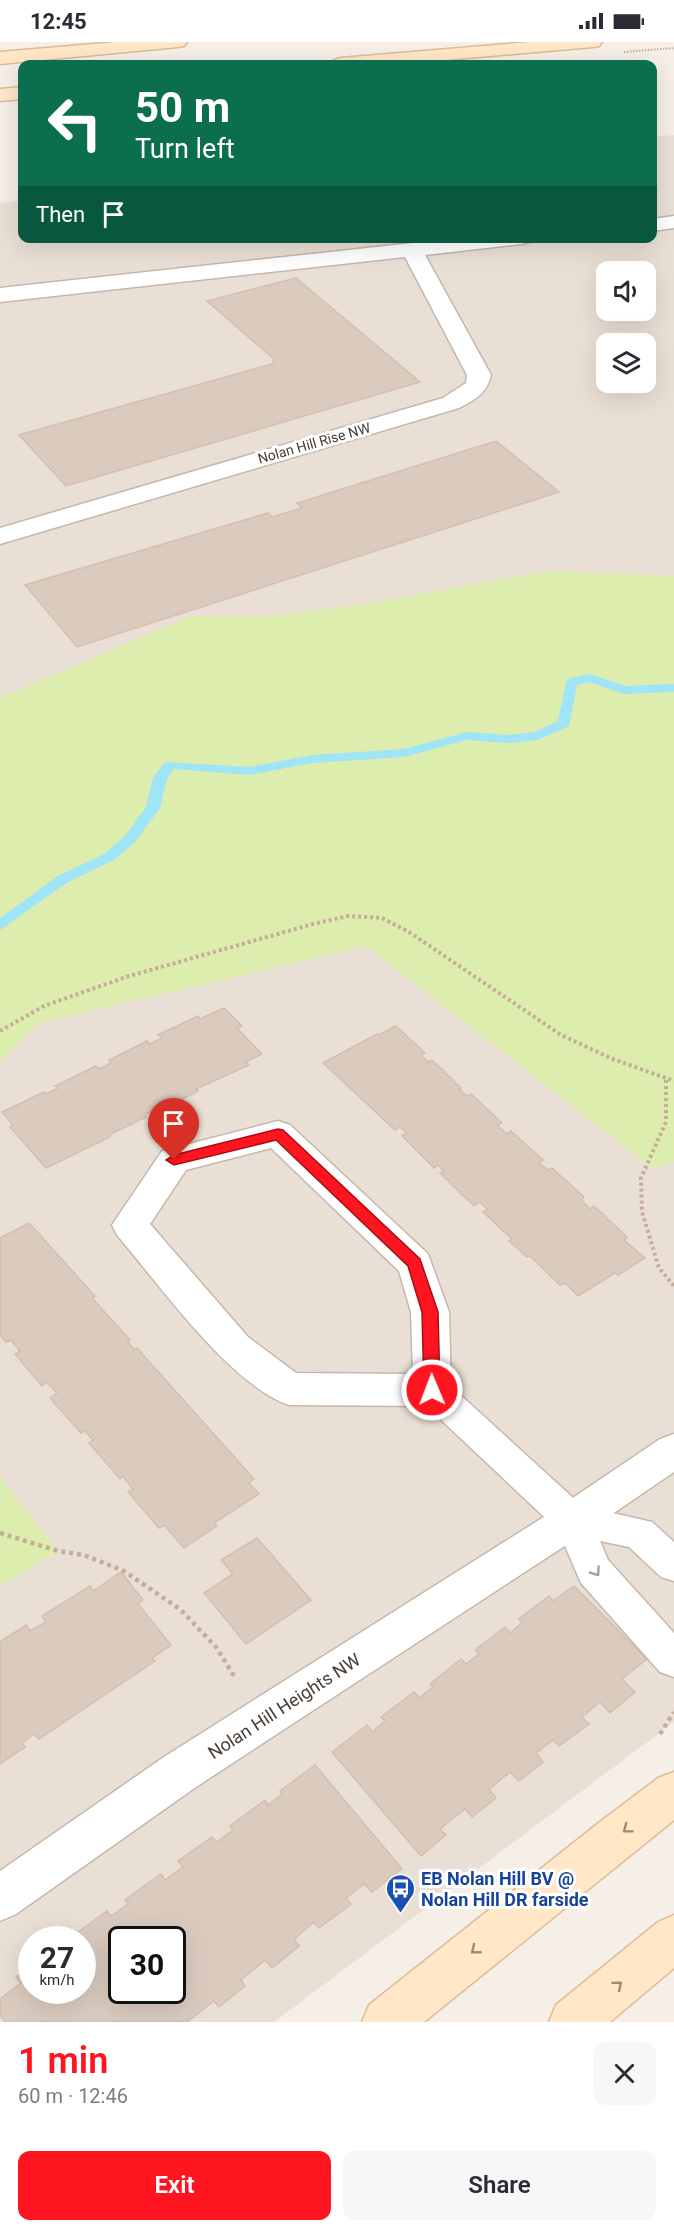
<!DOCTYPE html>
<meta charset="utf-8">
<style>
:root{--surface:#fff;--page:#f7f7f7;--text:#2b2b33;--muted:#7c7c81;--accent:#ff151f}
body{margin:0;font-family:Roboto,sans-serif;background:var(--page);color:var(--text);height:100vh;display:flex;flex-direction:column;font-size:22px;white-space:nowrap}
*{box-sizing:border-box;margin:0}
p{font-size:20px;color:var(--muted)}
.icon{flex:none;width:33px;height:33px;fill:none;stroke:currentColor;stroke-width:2;stroke-linecap:round;stroke-linejoin:round}
.map{position:relative;height:1980px;overflow:hidden}
.panel{display:flex;flex-direction:column;background:var(--surface);flex:1}
.panel>*{flex:none}
.banner{position:absolute;left:18px;top:18px;width:639px;height:183px;border-radius:12px;box-shadow:0 6px 24px #0002;background:#0b6e4f;color:#fff;overflow:hidden}
.tools{position:absolute;left:596px;top:219px;display:grid;gap:12px}
.tools a{display:grid;place-items:center;width:60px;height:60px;border-radius:12px;background:var(--surface);box-shadow:0 6px 24px #0002;font-size:30px}
.speed{position:absolute;left:18px;top:1884px;display:flex;gap:12px;font-size:30px;font-weight:700;text-align:center}
.speed>*{display:grid;place-content:center;width:78px;height:78px;border-radius:50%;background:var(--surface);box-shadow:0 6px 24px #0002;line-height:1}
.speed small{font-size:15px;font-weight:400}
.speed .limit{border:3px solid #111;border-radius:9px;background:#fff;color:#111}
.pin{position:absolute;display:grid;place-items:center;width:51px;height:51px;color:#fff;margin:-62px -26px;border-radius:50% 50% 50% 0;rotate:-45deg;box-shadow:0 0 6px #0007}
.pin .icon{rotate:45deg}
.me{position:absolute;width:66px;margin:-33px;rotate:359deg;stroke-linejoin:round;filter:drop-shadow(0 0 4px #0008)}
.turn{display:flex;align-items:center;gap:21px;height:126px;padding:0 18px;font-size:27px}
.turn .icon{width:78px;height:78px;stroke-width:2.5}
.turn b{display:block;font-size:42px;line-height:51px}
.then{display:flex;align-items:center;height:57px;padding:0 18px;background:#0003;gap:12px;font-size:22px}
.round{display:grid;place-items:center;flex:none;width:63px;height:63px;border-radius:12px;background:var(--page)}
.head{display:flex;align-items:center;justify-content:space-between;height:102px;padding:0 18px}
h1{font-size:36px;font-weight:600;line-height:45px;color:var(--accent)}
.primary-button{display:flex;gap:12px;margin-top:auto;padding:12px 18px}
.primary-button a{flex:1;height:69px;border-radius:12px;background:var(--accent);color:#fff;font-size:24px;font-weight:600;line-height:69px;text-align:center}
.primary-button a+a{background:var(--page);color:var(--text)}
.status{display:flex;justify-content:space-between;align-items:center;height:42px;padding:0 30px;background:var(--surface);direction:ltr}
.status svg{height:16px;fill:currentColor}
.map>svg:first-child{display:block}
.residential{fill:#eadfd5;fill-rule:evenodd}
.green{fill:#ddedad}
.lines{fill:none;stroke-linecap:round;stroke-linejoin:round}
.stream{fill:#9fe4f7;fill-rule:evenodd}
.building{fill:#dbcbbf;stroke:#d4beaf;stroke-width:1.5;fill-rule:evenodd}
.lane-casing{stroke:#c5b7ac;stroke-width:3}
.street-casing{stroke:#c5b7ac;stroke-width:3}
.secondary-casing{stroke:#ddbc96;stroke-width:3}
.path-far2{stroke:#c5ad99;stroke-width:2;stroke-dasharray:1.5 1.5;stroke-linecap:butt}
.path-far1{stroke:#c5ad99;stroke-width:4;stroke-dasharray:3 3;stroke-linecap:butt}
.path{stroke:#c5ad99;stroke-width:4.5;stroke-dasharray:4 4;stroke-linecap:butt}
.lane{fill:#fff;fill-rule:evenodd}
.street{fill:#fff;fill-rule:evenodd}
.secondary{fill:#ffe7c8;fill-rule:evenodd}
.oneway{stroke:#a49e9a}
.oneway2{stroke:#9b8a78}
.route{fill:#ff151f;stroke:#a60e14;stroke-width:1.5}
.labels{text-anchor:middle;dominant-baseline:central;stroke-width:6;stroke-linejoin:round;paint-order:stroke}
.far-street-label{font-size:14px;fill:#4a3e36;stroke:#fff}
.near-street-label{font-size:18px;fill:#4a3e36;stroke:#fff}
.near-transit-label{font-size:18px;font-weight:bold;fill:#164399;stroke:#fff;text-anchor:start}
</style>
<div class="status"><b>12:45</b><svg viewBox="0 0 49 12"><path d="M0 12V9h3v3zM5 12V6h3v6zM10 12V3h3v9zM15 12V0h3v12zM26 1h20v11H26zM47 4h2v5h-2z"/></svg></div>
<div class="map">
<svg width="674" height="1980" viewBox="0 0 674 1980">
<rect width="100%" height="100%" fill="#f5efe8"/>
<g class="residential">
<path d="M674,93V534L549,529L372,561L266,575L191,574L0,656V161L22,159V196H652L653,95ZM606,230H645V268H606ZM606,302H645V340H606Z"/>
<path d="M366,903L654,1127L674,1119V1680L274,1980H0V1545L58,1509L0,1435V1020L39,981ZM32,1898H82V1948H32ZM122,1898H172V1948H122Z"/>
</g>
<g class="green">
<polygon points="549,529 674,534 674,1119 654,1127 366,904 39,981 0,1020 0,656 191,574 266,575 372,561"/>
<polygon points="0,1435 58,1509 0,1545"/>
</g>
<g class="lines">
<polygon class="stream" points="590,632 625,644 674,642 674,650 624,652 589,640 577,643 569,684 538,698 509,701 467,698 404,715 313,721 249,733 174,727 167,737 160,766 135,800 114,818 68,840 0,888 0,876 58,834 104,812 125,794 146,765 153,736 165,720 249,725 313,713 404,707 467,690 509,693 535,690 558,679 567,637"/>
</g>
<g class="building">
<polygon points="296,236 420,340 66,444 19,393 272,322 274,317 207,259"/>
<polygon points="496,399 559,450 77,605 25,543 268,471 272,475 302,466 297,461"/>
<polygon points="224,966 242,984 237,986 262,1012 246,1020 249,1023 196,1047 198,1049 155,1071 152,1069 144,1072 146,1075 109,1093 110,1095 46,1126 10,1085 13,1083 2,1070 44,1050 46,1052 58,1046 55,1044 96,1024 99,1027 111,1021 109,1018 147,999 150,1002 162,996 158,993 198,974 200,977"/>
<polygon points="396,984 425,1011 421,1013 428,1020 432,1018 461,1046 459,1047 467,1054 471,1052 502,1081 497,1083 507,1092 511,1089 543,1118 539,1121 548,1128 552,1126 584,1155 581,1158 590,1167 594,1164 627,1195 624,1198 645,1216 618,1233 615,1231 578,1254 565,1241 560,1243 530,1214 527,1215 509,1199 512,1197 483,1170 488,1168 480,1160 474,1164 440,1131 444,1129 438,1123 434,1126 402,1094 407,1091 400,1085 395,1088 323,1021 377,992 379,993"/>
<polygon points="29,1181 95,1254 92,1256 130,1298 128,1300 134,1307 137,1306 254,1437 249,1441 259,1452 214,1481 217,1484 184,1506 164,1483 159,1486 128,1450 133,1447 123,1434 120,1437 89,1401 93,1398 85,1389 81,1391 50,1356 57,1351 47,1340 42,1344 15,1312 20,1309 11,1298 6,1300 0,1293 0,1196"/>
<polygon points="257,1496 311,1558 246,1602 204,1551 233,1532 221,1518"/>
<polygon points="121,1530 143,1558 138,1562 171,1603 152,1616 155,1619 39,1697 34,1692 22,1701 25,1705 0,1722 0,1600 26,1583 30,1589 46,1580 42,1574 90,1544 93,1549"/>
<polygon points="574,1544 647,1617 622,1637 635,1650 610,1671 600,1660 582,1675 589,1682 559,1704 553,1698 536,1711 543,1720 519,1739 510,1730 489,1747 496,1756 472,1775 465,1767 440,1787 446,1793 421,1814 332,1710 367,1683 372,1690 385,1679 381,1675 414,1650 419,1656 433,1645 430,1642 461,1617 466,1622 479,1612 475,1608 505,1585 510,1591 522,1581 519,1577 549,1554 553,1559"/>
<path d="M315,1723L402,1827L372,1850L364,1842L346,1856L351,1862L319,1886L314,1880L294,1897L299,1904L272,1926L265,1918L241,1938L245,1944L219,1965L214,1959L187,1980H5L0,1973V1957L21,1941L16,1935L32,1924V1948H82V1898L70,1896L107,1869L111,1874L128,1862L125,1858L161,1832L165,1838L183,1825L178,1819L212,1795L217,1800L233,1788L230,1784L265,1758L268,1763L282,1752L280,1749ZM122,1898H172V1948H122Z"/>
</g>
<g class="lines">
<defs>
<polygon id="lane" points="432,1334 444,1338 582,1464 652,1480 674,1500 674,1539 661,1535 629,1505 600,1499 608,1518 674,1591 674,1635 660,1630 581,1541 558,1488 420,1358 415,1348 420,1338"/>
<g id="street">
<polygon points="674,174 674,186 652,189 652,177"/>
<path d="M459,196H532L529,200L522,202L425,213L491,333C487,351 475,358 459,366L0,502V486L443,356L466,341L467,333L405,215L0,260V246Z"/>
<path d="M278,1079L290,1083L428,1212L449,1270L451,1348L446,1359L432,1364L289,1363C229,1342 159,1242 117,1193L112,1183L162,1109ZM271,1106L399,1229L411,1270L413,1332L296,1331L248,1295L150,1182L186,1128Z"/>
<polygon points="674,1392 674,1430 586,1490 196,1745 16,1872 0,1879 0,1829 164,1715 558,1466 660,1397"/>
</g>
<g id="secondary">
<polygon points="117,0 187,0 184,4 178,5 0,22 0,10"/>
<polygon points="530,0 602,0 599,4 593,5 399,22 332,22 334,18 341,16"/>
<polygon points="22,45 22,57 0,59 0,47"/>
<polygon points="674,1730 674,1778 424,1980 362,1980 369,1963 596,1783 658,1736"/>
<polygon points="674,1873 674,1926 610,1980 549,1980 556,1963 658,1880"/>
</g>
</defs>
<use href="#lane" class="lane-casing"/>
<use href="#street" class="street-casing"/>
<use href="#secondary" class="secondary-casing"/>
<polyline class="path-far2" points="624,10 674,6"/>
<g class="path-far1">
<polyline points="0,989 44,964 129,934 313,882 348,874 382,876 409,890 561,993 613,1017 674,1039"/>
<polyline points="666,1038 666,1080 641,1136 642,1170 659,1226 674,1244"/>
</g>
<g class="path">
<polyline points="0,1491 58,1509 84,1513 124,1529 181,1568 216,1605 236,1637"/>
<polyline points="660,1692 674,1670"/>
</g>
<use href="#lane" class="lane"/>
<use href="#street" class="street"/>
<use href="#secondary" class="secondary"/>
</g>
<defs><path id="oneway-chevron" d="M-2-3.5L2.5 0L-2 3.5" fill="none" stroke-width="1.6" stroke-linecap="round" stroke-linejoin="round" transform="scale(1.5)"/></defs>
<use class="oneway" href="#oneway-chevron" transform="translate(596 1530) rotate(55)"/>
<g class="oneway2">
<use href="#oneway-chevron" transform="translate(627 1787) rotate(143)"/>
<use href="#oneway-chevron" transform="translate(475 1908) rotate(141)"/>
<use href="#oneway-chevron" transform="translate(618 1943) rotate(-40)"/>
</g>
<polygon class="route" points="278,1087 283,1088 420,1217 438,1270 440,1348 438,1353 432,1355 427,1353 424,1348 422,1270 408,1224 276,1098 174,1123 166,1118 174,1113"/>
<defs>
<symbol id="bus-pin" viewBox="-11 -11 22 30"><path d="M0 17L-7.5 6A9.5 9.5 0 1 1 7.5 6Z" fill="#1a4fb4" stroke="#fff"/><path d="M-5-6H5V4H4V6H2V4H-2V6H-4V4H-5ZM-3.5-4V0h7V-4ZM-3.5 1.2v1.5H-2V1.2ZM2 1.2v1.5H3.5V1.2Z" fill="#fff"/></symbol>
</defs>
<g fill-rule="evenodd">
<use href="#bus-pin" x="384" y="1830" width="33" height="45"/>
</g>
<g class="labels">
<g class="far-street-label">
<text transform="translate(314 401) rotate(-16)">Nolan Hill Rise NW</text>
</g>
<g class="near-street-label">
<text transform="translate(284 1664) rotate(-33)">Nolan Hill Heights NW</text>
</g>
<g class="near-transit-label">
<text x="421" y="1836">EB Nolan Hill BV @<tspan x="421" dy="21">Nolan Hill DR farside</tspan></text>
</g>
</g>
</svg>
<div class="tools">
<a><svg class="icon" aria-label="sound" viewBox="0 0 24 24"><path d="M4 9h4l5-4v14l-5-4H4zM17 9q2 3 0 6"/></svg></a>
<a><svg class="icon" aria-label="layers" viewBox="0 0 24 24"><path d="M12 4l9 5-9 5-9-5zM3 14l9 5 9-5"/></svg></a>
</div>
<div class="speed"><div>27<small>km/h</small></div><div class="limit">30</div></div>
<div class="pin" style="left:174px;top:1118px;background:#d93025"><svg class="icon" aria-label="arrive" viewBox="0 0 24 24"><path d="M6 21V4h12l-3 4 3 4H6"/></svg></div>
<svg class="me" style="left:432px;top:1348px" viewBox="-20 -20 40 40"><circle r="17" fill="#ff151f" stroke="#fff" stroke-width="3"/><path d="M0-11L8 9 0 5-8 9z" fill="#fff"/></svg>
<div class="banner">
<div class="turn"><svg class="icon" aria-label="left" viewBox="0 0 24 24"><path d="M17 20v-9H6M10 6l-5 5 5 5"/></svg><div><b>50 m</b>Turn left</div></div>
<div class="then">Then<svg class="icon" aria-label="arrive" viewBox="0 0 24 24"><path d="M6 21V4h12l-3 4 3 4H6"/></svg></div>
</div>
</div>
<section class="panel">
<div class="head"><div><h1>1 min</h1><p>60 m · 12:46</p></div><a class="round"><svg class="icon" aria-label="close" viewBox="0 0 24 24"><path d="M6 6l12 12M18 6L6 18"/></svg></a></div>
<div class="primary-button"><a>Exit</a><a>Share</a></div>
</section>
